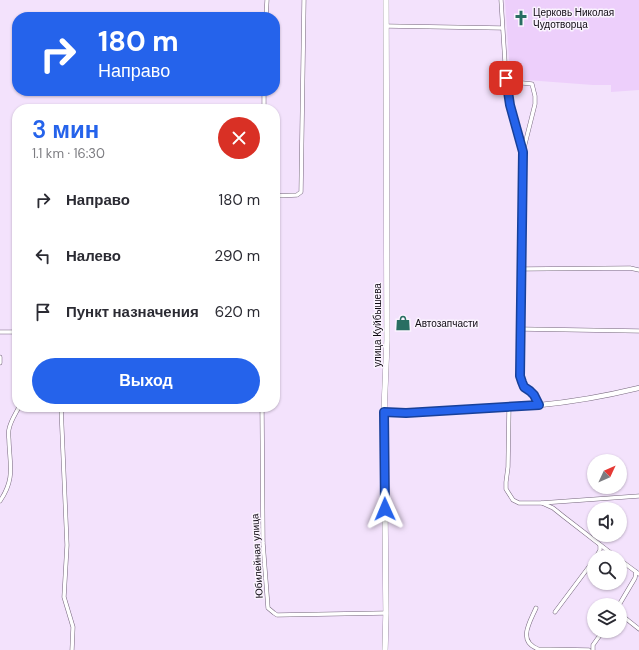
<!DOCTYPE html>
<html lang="ru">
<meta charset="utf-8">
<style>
:root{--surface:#fff;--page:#f2f2f3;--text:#2b2b33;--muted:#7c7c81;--accent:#2563eb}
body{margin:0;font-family:"DM Sans",sans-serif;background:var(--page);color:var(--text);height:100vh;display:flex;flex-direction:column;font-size:15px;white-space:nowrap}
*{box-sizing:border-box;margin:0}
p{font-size:13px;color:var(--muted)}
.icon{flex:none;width:22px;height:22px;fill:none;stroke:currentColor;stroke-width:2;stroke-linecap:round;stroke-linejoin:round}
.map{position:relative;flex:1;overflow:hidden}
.drawer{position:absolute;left:12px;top:104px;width:268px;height:308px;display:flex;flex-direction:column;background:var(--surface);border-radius:16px;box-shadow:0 1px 3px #0004}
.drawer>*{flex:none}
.top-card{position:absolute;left:12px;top:12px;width:268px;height:84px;border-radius:16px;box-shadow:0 1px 3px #0004;background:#2563eb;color:#fff;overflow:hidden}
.needle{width:26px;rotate:46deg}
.buttons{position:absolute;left:587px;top:454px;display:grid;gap:8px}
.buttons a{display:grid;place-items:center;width:40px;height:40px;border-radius:50%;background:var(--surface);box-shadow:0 1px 3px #0004;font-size:20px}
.pin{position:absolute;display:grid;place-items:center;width:34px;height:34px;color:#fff;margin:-17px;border-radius:8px;box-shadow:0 2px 6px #0006}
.me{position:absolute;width:44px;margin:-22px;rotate:359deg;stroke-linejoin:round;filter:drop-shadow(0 0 3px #0008)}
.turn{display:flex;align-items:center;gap:14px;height:84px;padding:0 20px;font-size:18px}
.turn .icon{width:52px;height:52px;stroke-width:2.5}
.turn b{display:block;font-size:28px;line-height:34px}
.round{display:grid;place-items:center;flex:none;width:42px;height:42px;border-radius:21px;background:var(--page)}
.summary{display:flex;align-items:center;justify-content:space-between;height:68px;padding:0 20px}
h1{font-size:24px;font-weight:600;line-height:30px;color:var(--accent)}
.action{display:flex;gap:8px;margin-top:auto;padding:8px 20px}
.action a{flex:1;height:46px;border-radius:24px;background:var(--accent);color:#fff;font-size:16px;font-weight:600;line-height:46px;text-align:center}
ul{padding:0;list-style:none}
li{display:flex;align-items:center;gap:12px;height:56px;padding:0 20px}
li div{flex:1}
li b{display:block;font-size:15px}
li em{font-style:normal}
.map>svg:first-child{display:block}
.green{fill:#edcffb}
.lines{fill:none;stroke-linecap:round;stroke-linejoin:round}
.minor-casing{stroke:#75667c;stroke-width:4.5}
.tertiary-casing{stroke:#75667c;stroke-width:5.5}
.trunk-casing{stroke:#75667c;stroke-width:6}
.minor{stroke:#fff;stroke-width:3.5}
.tertiary{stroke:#fff;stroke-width:4.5}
.trunk{stroke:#fff;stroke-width:5.5}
.route-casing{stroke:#184099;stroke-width:10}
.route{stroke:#2563eb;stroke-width:7}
.labels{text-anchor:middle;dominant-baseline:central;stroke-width:3;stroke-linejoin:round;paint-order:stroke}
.poi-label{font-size:10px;fill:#100b13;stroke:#faf3fe;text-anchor:start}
.street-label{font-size:10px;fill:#100b13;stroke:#faf3fe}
</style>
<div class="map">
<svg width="639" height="650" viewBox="0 0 639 650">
<rect width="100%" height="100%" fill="#f3e2fc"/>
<polygon class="green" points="505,0 639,0 639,90 611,92 611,85 593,85 513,79 510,75"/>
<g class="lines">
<defs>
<g id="minor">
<polyline points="501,0 506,78 510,105 523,151"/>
<polyline points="266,17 267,0"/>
<polyline points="386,26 502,28"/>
<polyline points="506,78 514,82 532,84 535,96 535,104 523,152 521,376 521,382 524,387 531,391 534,395 539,405"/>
<polyline points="264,109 264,91"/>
<polyline points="275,196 297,195 301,192 304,0"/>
<polyline points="522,269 630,268 639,270"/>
<polyline points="521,329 639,331"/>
<polyline points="0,332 17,332"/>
<polyline points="0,357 0,363"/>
<polyline points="61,407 67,545 64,597 73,627 72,650"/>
<polyline points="262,407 263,543 268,608 274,613 277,615 386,613"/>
<polyline points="509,407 508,467 506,482 506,489 513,500 519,503 541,503 639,496"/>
<path d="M0,501C15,479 10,466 9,442C9,438 8,433 9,429C11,420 15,415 19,407"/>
<polyline points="542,503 553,508 563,516 616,557"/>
<polyline points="596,557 600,550 600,545"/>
<polyline points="620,560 639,574"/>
<polyline points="619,605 635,578 636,572"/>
<path d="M536,608C530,622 517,641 538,649L589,650"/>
<polyline points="555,612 594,560"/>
<polyline points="620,614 639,629"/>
<polyline points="593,650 593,645 603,631"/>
</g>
<path id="tertiary" d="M384,412L406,413C450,411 495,410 540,405C573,402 606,396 639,388"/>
<polyline id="trunk" points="385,650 386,613 384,412 387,340 386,0"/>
</defs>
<use href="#minor" class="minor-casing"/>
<use href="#tertiary" class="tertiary-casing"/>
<use href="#trunk" class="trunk-casing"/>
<use href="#minor" class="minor"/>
<use href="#tertiary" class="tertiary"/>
<use href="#trunk" class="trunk"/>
</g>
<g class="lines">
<defs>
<polyline id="route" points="385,509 384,412 406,413 539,405 534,395 530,391 524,387 522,382 520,376 523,152 510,105 506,78"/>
</defs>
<use href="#route" class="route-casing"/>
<use href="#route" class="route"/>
</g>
<defs>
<symbol id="church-bare" viewBox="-9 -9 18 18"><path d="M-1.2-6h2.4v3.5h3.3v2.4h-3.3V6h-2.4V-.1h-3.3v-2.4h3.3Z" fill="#296e62" stroke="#faf3fe" stroke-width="2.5" paint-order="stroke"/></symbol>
<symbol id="shop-bare" viewBox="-9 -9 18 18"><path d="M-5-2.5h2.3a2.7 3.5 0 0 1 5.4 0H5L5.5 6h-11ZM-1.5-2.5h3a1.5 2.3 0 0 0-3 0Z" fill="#296e62" stroke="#faf3fe" stroke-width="2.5" paint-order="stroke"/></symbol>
</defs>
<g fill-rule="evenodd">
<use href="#church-bare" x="510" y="7" width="22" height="22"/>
<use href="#shop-bare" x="392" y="312" width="22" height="22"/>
</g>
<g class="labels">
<g class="poi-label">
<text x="533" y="12">Церковь Николая<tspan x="533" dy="12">Чудотворца</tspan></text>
<text x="415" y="323">Автозапчасти</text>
</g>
<g class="street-label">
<text transform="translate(377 325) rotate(-90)">улица Куйбышева</text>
<text transform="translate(257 556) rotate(-93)">Юбилейная улица</text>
</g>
</g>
</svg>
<div class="buttons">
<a><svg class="needle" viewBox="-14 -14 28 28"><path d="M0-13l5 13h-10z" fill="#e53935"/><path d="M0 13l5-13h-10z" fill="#7c7c81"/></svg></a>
<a><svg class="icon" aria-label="sound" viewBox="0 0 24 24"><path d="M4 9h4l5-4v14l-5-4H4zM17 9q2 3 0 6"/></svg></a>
<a><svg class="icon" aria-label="search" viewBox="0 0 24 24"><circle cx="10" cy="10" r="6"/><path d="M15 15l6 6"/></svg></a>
<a><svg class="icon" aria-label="layers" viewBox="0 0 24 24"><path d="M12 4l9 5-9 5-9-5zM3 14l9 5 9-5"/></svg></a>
</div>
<div class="pin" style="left:506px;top:78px;background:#d93025"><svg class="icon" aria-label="arrive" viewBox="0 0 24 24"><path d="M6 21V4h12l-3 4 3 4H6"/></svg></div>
<svg class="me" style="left:385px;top:509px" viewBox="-20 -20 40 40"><path d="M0-17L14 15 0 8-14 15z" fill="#2563eb" stroke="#fff" stroke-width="4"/></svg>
<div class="top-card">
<div class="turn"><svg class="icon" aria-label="right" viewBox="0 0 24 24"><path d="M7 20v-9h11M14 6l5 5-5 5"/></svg><div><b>180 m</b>Направо</div></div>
</div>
<section class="drawer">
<div class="summary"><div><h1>3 мин</h1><p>1.1 km · 16:30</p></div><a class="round" style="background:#d93025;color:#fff"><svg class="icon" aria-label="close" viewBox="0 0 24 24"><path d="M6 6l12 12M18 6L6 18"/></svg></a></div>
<ul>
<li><svg class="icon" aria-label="right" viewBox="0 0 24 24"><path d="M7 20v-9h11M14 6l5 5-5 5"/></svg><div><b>Направо</b></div><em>180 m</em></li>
<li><svg class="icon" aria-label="left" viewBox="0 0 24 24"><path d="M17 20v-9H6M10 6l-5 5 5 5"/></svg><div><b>Налево</b></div><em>290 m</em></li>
<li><svg class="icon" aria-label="arrive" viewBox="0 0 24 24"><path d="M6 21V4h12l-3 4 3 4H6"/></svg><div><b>Пункт назначения</b></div><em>620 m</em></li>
</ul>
<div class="action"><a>Выход</a></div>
</section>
</div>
